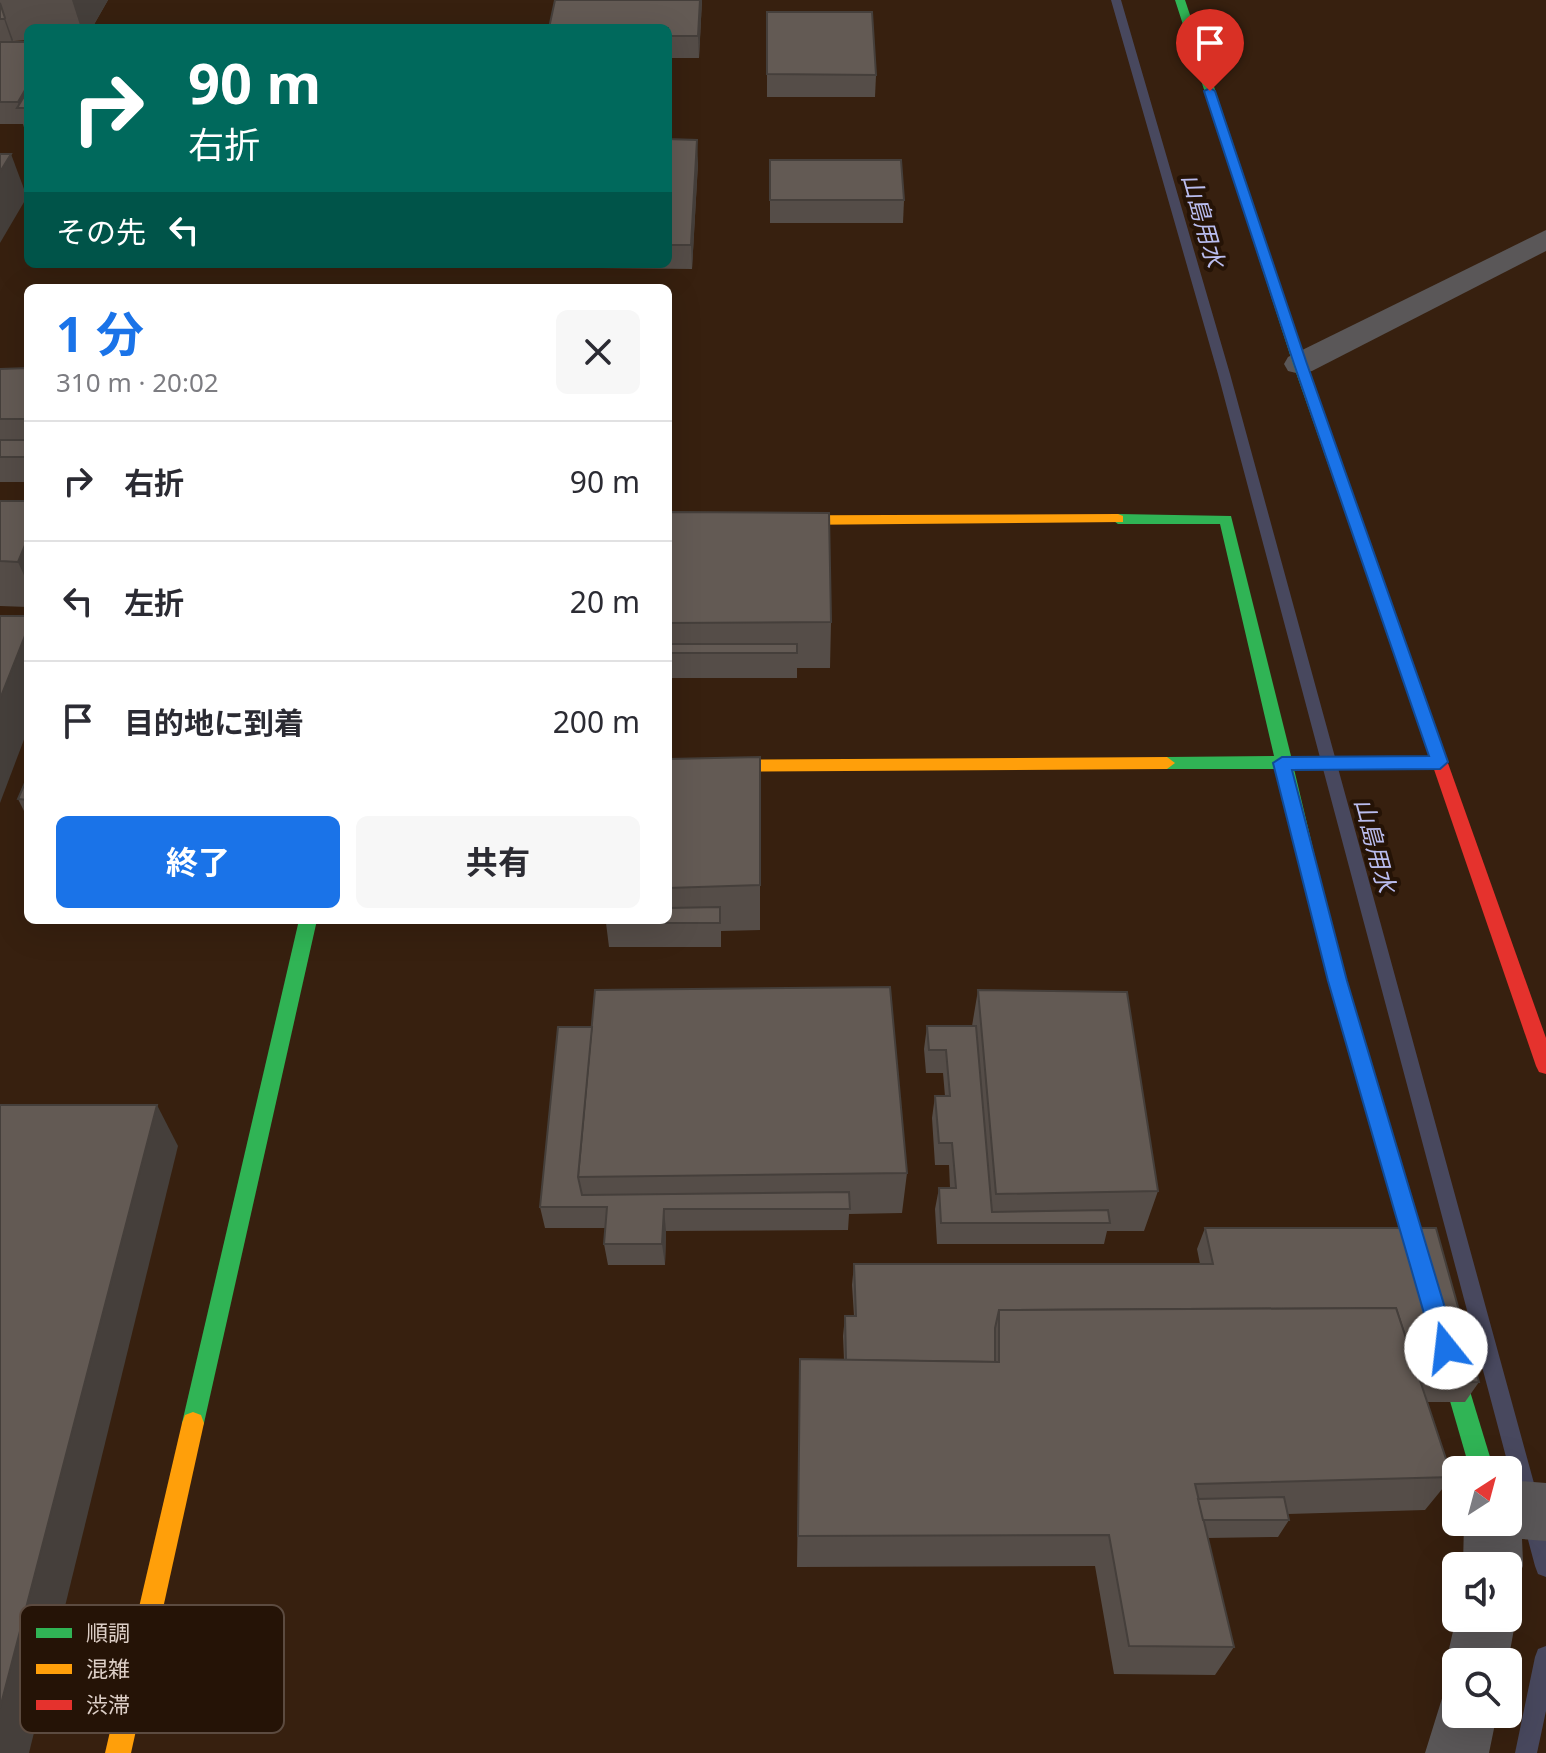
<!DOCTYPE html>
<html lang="ja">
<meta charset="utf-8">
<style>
:root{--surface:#fff;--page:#f7f7f7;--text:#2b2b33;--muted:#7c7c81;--line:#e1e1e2;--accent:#1a73e8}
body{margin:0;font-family:"Noto Sans","Noto Sans JP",sans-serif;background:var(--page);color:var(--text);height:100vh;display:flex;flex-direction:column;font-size:30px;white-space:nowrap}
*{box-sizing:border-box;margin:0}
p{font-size:26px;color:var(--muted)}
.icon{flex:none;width:44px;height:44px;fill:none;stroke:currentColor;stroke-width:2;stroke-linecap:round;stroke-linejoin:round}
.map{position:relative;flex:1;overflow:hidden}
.sheet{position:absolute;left:24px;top:284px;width:648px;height:640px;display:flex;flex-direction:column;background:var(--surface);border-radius:12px;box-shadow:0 8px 32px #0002}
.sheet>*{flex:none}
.top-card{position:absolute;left:24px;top:24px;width:648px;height:244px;border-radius:12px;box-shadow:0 8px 32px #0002;background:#00695c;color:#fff;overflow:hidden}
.needle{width:52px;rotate:36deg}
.tools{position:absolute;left:1442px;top:1456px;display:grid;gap:16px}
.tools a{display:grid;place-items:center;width:80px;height:80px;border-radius:12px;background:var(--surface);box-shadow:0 8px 32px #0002;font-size:40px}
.pin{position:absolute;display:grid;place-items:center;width:68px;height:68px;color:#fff;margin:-82px -34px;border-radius:50% 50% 50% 0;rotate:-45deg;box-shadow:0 0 8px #0007}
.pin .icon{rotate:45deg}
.me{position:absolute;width:88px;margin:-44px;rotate:344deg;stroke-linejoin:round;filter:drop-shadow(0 0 6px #0008)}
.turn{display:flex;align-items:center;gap:28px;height:168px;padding:0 32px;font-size:36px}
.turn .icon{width:104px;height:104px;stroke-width:2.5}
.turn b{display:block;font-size:56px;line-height:68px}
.then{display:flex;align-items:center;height:76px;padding:0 32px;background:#0003;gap:16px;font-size:30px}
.round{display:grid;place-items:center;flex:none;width:84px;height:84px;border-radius:12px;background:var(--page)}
.head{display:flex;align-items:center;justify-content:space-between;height:136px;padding:0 32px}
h1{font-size:48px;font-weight:700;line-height:60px;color:var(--accent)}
.primary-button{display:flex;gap:16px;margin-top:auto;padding:16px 32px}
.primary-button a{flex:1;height:92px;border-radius:12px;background:var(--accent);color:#fff;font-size:32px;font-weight:700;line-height:92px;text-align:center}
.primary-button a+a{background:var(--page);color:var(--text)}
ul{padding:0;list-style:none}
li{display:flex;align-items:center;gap:24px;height:120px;padding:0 32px;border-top:2px solid var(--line)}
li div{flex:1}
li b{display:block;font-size:30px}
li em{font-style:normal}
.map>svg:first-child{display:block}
.built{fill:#37200f;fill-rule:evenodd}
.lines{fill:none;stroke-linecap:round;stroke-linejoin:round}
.stream{fill:#48485e;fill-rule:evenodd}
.street{fill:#5a5758;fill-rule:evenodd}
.fast{fill:#30b455;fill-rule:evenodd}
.slow{fill:#ff9f0a;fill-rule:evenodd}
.jam{fill:#e5322d;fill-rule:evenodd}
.wall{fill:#554d48}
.shaded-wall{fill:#453f3b}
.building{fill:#635a54;stroke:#453f3b;stroke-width:2}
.route{fill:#1a73e8;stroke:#114b97;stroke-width:2}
.labels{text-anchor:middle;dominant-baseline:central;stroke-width:8;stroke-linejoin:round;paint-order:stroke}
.water-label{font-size:24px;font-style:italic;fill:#babdef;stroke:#251306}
.key{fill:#251306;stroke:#5c4b40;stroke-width:2}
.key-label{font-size:22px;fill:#dccec6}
</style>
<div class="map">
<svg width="1546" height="1753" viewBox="0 0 1546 1753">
<rect width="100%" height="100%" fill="#281d17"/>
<path class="built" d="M0,0H1546V1753H0ZM28,28H668V264H28ZM28,288H668V920H28ZM1456,1470H1508V1522H1456ZM1456,1566H1508V1618H1456ZM1456,1662H1508V1714H1456Z"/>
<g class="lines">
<g class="stream">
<polygon points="1111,0 1121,0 1230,374 1546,1527 1546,1577 1538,1574 1535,1566 1218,374"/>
<polygon points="1546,1646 1546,1711 1537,1753 1515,1753 1535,1657 1538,1649"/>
</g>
<g class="street">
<polygon points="1546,230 1546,251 1312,371 1300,374 1288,371 1284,364 1288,357"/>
<polygon points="1508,1480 1546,1483 1546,1541 1522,1539 1523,1566 1514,1587 1508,1589 1508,1566 1463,1566 1464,1522 1508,1522"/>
<polygon points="1508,1598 1516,1618 1508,1662 1456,1662 1455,1684 1446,1662 1456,1618 1508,1618"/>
<polygon points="1456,1687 1456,1714 1497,1714 1489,1753 1425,1753 1444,1692"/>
</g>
<g class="fast">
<polygon points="1175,0 1185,0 1307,364 1444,752 1442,756 1448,762 1440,768 1294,769 1321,882 1318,887 1306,887 1303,882 1277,769 1167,769 1159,763 1167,757 1274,756 1220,524 1118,524 1111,519 1118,514 1231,516 1291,756 1430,756 1293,364"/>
<polygon points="299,920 317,920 204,1423 201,1431 193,1434 185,1431 182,1423"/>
<polygon points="1399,1182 1406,1184 1409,1191 1494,1470 1470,1470 1389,1191 1392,1184"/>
</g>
<g class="slow">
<polygon points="1118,514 1123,516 1123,522 668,526 668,516"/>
<polygon points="1167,757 1175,763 1167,769 668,772 668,760"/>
<polygon points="193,1412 201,1415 204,1423 131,1753 105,1753 182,1423 185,1415"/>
</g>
<g class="jam">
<polygon points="1436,746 1444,752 1546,1038 1546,1074 1539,1072 1536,1066 1428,752"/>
<polygon points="1312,875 1318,877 1321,882 1346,981 1409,1191 1406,1198 1399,1200 1392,1198 1389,1191 1328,981 1303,882 1306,877"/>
</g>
</g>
<g class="wall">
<polygon points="0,0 108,0 92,28 28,28 28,40 0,42"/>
<polygon points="702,0 699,58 668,58 668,28"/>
<polygon points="767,12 876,75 875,97 767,97"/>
<polygon points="0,42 28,42 28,131 25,131 23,124 0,124"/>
<polygon points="668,104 672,127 671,139 698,163 692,269 597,268 596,264 668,264"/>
<polygon points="770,160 904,200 903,223 770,223"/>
<polygon points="28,368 28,482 0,482 0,369"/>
<polygon points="0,501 28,501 28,607 0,606"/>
<polygon points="668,512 831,622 830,668 797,668 797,678 668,678"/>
<polygon points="760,757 760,930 721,931 721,947 609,947 606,923 668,920 668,759"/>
<polygon points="28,776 28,819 18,799"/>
<polygon points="391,920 523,920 523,923 392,923"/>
<polygon points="978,990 1158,1191 1144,1231 1107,1231 1104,1244 937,1244 935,1209 939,1188 950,1188 949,1165 935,1165 932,1118 935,1096 945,1096 943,1073 926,1073 924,1049 927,1026 972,1026"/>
<polygon points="558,1027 907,1173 902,1213 849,1214 848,1230 666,1231 665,1265 608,1265 604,1244 605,1228 545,1228 540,1207"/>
<polygon points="1205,1228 1479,1382 1465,1402 1427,1402 1452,1477 1425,1510 1288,1514 1289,1520 1278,1537 1208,1538 1234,1647 1215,1675 1114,1674 1095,1566 797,1567 800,1359 844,1360 843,1336 845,1316 854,1316 852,1285 854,1264 1200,1264 1197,1249"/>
</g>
<g class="shaded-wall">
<polygon points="72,0 108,0 92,28 81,28"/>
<polygon points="700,0 702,0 699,58 698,36"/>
<polygon points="5,18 13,40 12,42 4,19"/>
<polygon points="28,85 28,108 20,108 18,102"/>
<polygon points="671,104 672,127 669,163 668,139"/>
<polygon points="697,140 698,163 692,269 691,245"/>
<polygon points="11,154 27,197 0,243 0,172"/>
<polygon points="28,538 28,584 18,562"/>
<polygon points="28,628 28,729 0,803 0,699"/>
<polygon points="157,1105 178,1146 29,1753 0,1753 0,1708"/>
<polygon points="664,1209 666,1231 665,1265 662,1244"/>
</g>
<g class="building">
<polygon points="555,0 700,0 698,36 668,36 668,28 549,28"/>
<polygon points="0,3 5,18 4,19 0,19"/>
<polygon points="767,12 872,12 876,75 767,74"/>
<rect x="372" y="27" width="68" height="1"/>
<polygon points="0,42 28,42 28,85 18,102 0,102"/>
<polygon points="28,90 28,108 17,108"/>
<polygon points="668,104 671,104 668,139 697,140 691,245 668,245"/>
<polygon points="0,154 11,154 0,172"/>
<polygon points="770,160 901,160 904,200 770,200"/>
<polygon points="28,368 28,419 0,419 0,369"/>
<rect x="0" y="440" width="28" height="17"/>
<polygon points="0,501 28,501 28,538 18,562 0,561"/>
<polygon points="668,512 829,513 831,622 668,623"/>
<polygon points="0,616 28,616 28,628 0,699"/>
<rect x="668" y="644" width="129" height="9"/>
<polygon points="760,757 760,885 668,888 668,759"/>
<polygon points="28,776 28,800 18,799"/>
<polygon points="720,907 720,923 606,923 606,920 668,920 668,908"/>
<polygon points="890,987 907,1173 578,1177 595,990"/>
<polygon points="978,990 1127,992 1158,1191 996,1194"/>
<polygon points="927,1026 976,1026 992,1212 1108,1210 1110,1223 941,1223 939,1188 956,1188 952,1143 939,1143 935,1096 950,1096 946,1050 929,1050"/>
<polygon points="558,1027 592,1027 578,1177 582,1195 849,1192 850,1209 664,1209 662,1244 604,1244 607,1207 540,1207"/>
<polygon points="0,1105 157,1105 0,1708"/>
<polygon points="1205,1228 1436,1228 1479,1382 1420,1383 1396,1308 999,1310 995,1328 995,1362 846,1360 845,1316 856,1316 854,1264 1213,1264"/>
<polygon points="1396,1308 1452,1477 1195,1484 1234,1647 1129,1646 1109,1535 798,1536 800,1359 999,1362 999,1310"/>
<polygon points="1284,1497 1289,1520 1203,1520 1198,1499"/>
</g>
<polygon class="route" points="1210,88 1215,91 1307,364 1448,762 1440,769 1292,770 1347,981 1457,1348 1454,1355 1446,1358 1438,1355 1434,1348 1328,981 1273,763 1282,757 1429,756 1294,364 1204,91"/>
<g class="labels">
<g class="water-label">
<text transform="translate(1204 220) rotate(74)">山島用水</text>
<text transform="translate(1376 845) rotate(75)">山島用水</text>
</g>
</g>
<rect x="20" y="1605" width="264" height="128" rx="12" class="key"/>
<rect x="36" y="1628" width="36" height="10" fill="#30b455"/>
<rect x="36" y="1664" width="36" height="10" fill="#ff9f0a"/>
<rect x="36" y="1700" width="36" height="10" fill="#e5322d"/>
<g class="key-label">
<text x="86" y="1641">順調</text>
<text x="86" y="1677">混雑</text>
<text x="86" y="1713">渋滞</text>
</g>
</svg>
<div class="tools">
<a><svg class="needle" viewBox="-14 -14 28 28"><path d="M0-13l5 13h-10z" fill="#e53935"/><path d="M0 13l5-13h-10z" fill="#7c7c81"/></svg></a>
<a><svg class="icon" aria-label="sound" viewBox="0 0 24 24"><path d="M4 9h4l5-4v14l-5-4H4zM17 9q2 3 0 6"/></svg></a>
<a><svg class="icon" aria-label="search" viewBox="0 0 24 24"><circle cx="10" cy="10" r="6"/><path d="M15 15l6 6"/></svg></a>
</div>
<div class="pin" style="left:1210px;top:91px;background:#d93025"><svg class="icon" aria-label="arrive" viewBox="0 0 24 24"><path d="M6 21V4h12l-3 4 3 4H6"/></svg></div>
<svg class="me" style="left:1446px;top:1348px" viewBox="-20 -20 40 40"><circle r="19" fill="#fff"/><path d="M0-13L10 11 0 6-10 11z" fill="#1a73e8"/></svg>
<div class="top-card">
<div class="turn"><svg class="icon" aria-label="right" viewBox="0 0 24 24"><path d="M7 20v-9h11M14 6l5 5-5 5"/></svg><div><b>90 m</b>右折</div></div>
<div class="then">その先<svg class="icon" aria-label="left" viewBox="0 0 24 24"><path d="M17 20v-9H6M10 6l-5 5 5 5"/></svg></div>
</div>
<section class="sheet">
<div class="head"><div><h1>1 分</h1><p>310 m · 20:02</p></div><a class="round"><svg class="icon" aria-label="close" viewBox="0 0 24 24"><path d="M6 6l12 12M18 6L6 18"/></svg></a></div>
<ul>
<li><svg class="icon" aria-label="right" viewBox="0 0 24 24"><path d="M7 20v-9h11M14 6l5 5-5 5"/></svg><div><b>右折</b></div><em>90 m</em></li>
<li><svg class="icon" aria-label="left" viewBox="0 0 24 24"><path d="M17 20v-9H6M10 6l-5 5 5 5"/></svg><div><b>左折</b></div><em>20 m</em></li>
<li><svg class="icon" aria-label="arrive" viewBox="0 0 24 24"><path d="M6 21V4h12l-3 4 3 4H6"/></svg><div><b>目的地に到着</b></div><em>200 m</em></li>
</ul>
<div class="primary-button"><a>終了</a><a>共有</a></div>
</section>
</div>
